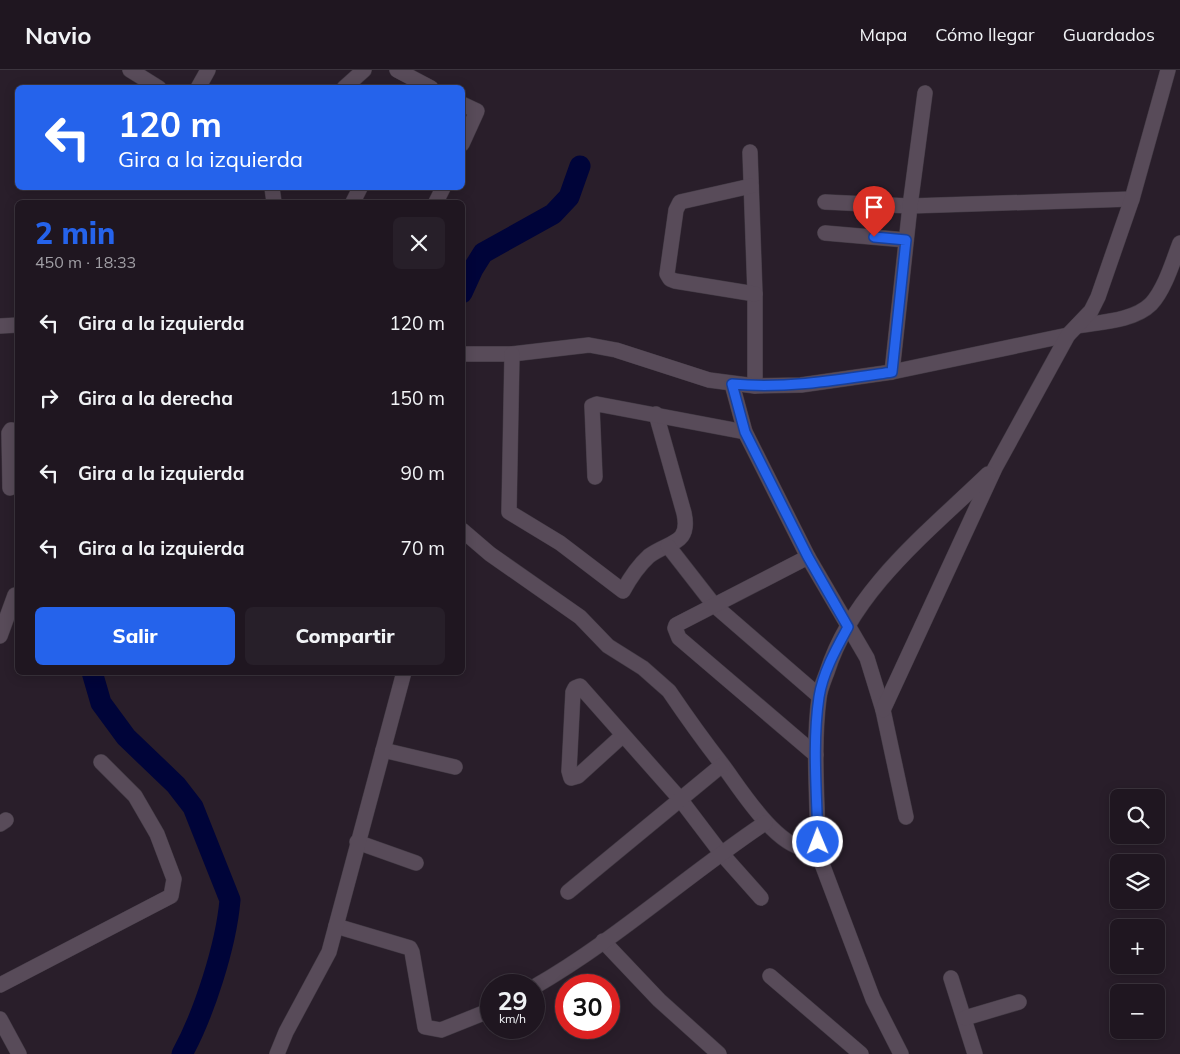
<!DOCTYPE html>
<html lang="es">
<meta charset="utf-8">
<style>
:root{--surface:#1f1620;--page:#271f29;--text:#f1f3f6;--muted:#a19fa5;--line:#3c353e;--accent:#2563eb}
body{margin:0;font-family:Mulish,sans-serif;background:var(--page);color:var(--text);height:100vh;display:flex;flex-direction:column;font-size:19px;white-space:nowrap}
*{box-sizing:border-box;margin:0}
p{font-size:16px;color:var(--muted)}
.icon{flex:none;width:28px;height:28px;fill:none;stroke:currentColor;stroke-width:2;stroke-linecap:round;stroke-linejoin:round}
.map{position:relative;flex:1;overflow:hidden}
.drawer{position:absolute;left:15px;top:130px;width:450px;height:475px;display:flex;flex-direction:column;background:var(--surface);border-radius:8px;box-shadow:0 2px 12px #0003,0 0 0 1px var(--line)}
.drawer>*{flex:none}
.guide{position:absolute;left:15px;top:15px;width:450px;height:105px;border-radius:8px;box-shadow:0 2px 12px #0003,0 0 0 1px var(--line);background:#2563eb;color:#fff;overflow:hidden}
.tools{position:absolute;left:1110px;top:719px;display:grid;gap:10px}
.tools a{display:grid;place-items:center;width:55px;height:55px;border-radius:8px;background:var(--surface);box-shadow:0 2px 12px #0003,0 0 0 1px var(--line);font-size:25px}
.speed{position:absolute;left:480px;top:904px;display:flex;gap:10px;font-size:25px;font-weight:700;text-align:center}
.speed>*{display:grid;place-content:center;width:65px;height:65px;border-radius:50%;background:var(--surface);box-shadow:0 2px 12px #0003,0 0 0 1px var(--line);line-height:1}
.speed small{font-size:12px;font-weight:400}
.speed .limit{border:8px solid #d22;background:#fff;color:#111}
.pin{position:absolute;display:grid;place-items:center;width:42px;height:42px;color:#fff;margin:-51px -21px;border-radius:50% 50% 50% 0;rotate:-45deg;box-shadow:0 0 5px #0007}
.pin .icon{rotate:45deg}
.me{position:absolute;width:55px;margin:-28px;rotate:359deg;stroke-linejoin:round;filter:drop-shadow(0 0 4px #0008)}
.turn{display:flex;align-items:center;gap:18px;height:105px;padding:0 20px;font-size:22px}
.turn .icon{width:65px;height:65px;stroke-width:2.5}
.turn b{display:block;font-size:35px;line-height:42px}
.round{display:grid;place-items:center;flex:none;width:52px;height:52px;border-radius:8px;background:var(--page)}
.overview{display:flex;align-items:center;justify-content:space-between;height:85px;padding:0 20px}
h1{font-size:30px;font-weight:800;line-height:38px;color:var(--accent)}
.primary-button{display:flex;gap:10px;margin-top:auto;padding:10px 20px}
.primary-button a{flex:1;height:58px;border-radius:8px;background:var(--accent);color:#fff;font-size:20px;font-weight:800;line-height:58px;text-align:center}
.primary-button a+a{background:var(--page);color:var(--text)}
ul{padding:0;list-style:none}
li{display:flex;align-items:center;gap:15px;height:75px;padding:0 20px}
li div{flex:1}
li b{display:block;font-size:19px}
li em{font-style:normal}
header{display:flex;align-items:center;gap:30px;box-sizing:border-box;height:70px;padding:0 25px;background:var(--surface);border-bottom:1px solid var(--line)}
header strong{font-size:24px}
nav{display:flex;gap:28px;margin-inline-start:auto;font-size:18px}
.map>svg:first-child{display:block}
.lines{fill:none;stroke-linecap:round;stroke-linejoin:round}
.river{stroke:#000439;stroke-width:21}
.minor-casing{stroke:#413943;stroke-width:16}
.minor{stroke:#584b59;stroke-width:15}
.route-casing{stroke:#184099;stroke-width:12}
.route{stroke:#2563eb;stroke-width:9}
</style>
<header>
<strong>Navio</strong>
<nav><a>Mapa</a><a>Cómo llegar</a><a>Guardados</a></nav>
</header>
<div class="map">
<svg width="1180" height="984" viewBox="0 0 1180 984">
<rect width="100%" height="100%" fill="#291e2a"/>
<g class="lines">
<g class="river">
<polyline points="462,223 473,199 483,183 553,144 569,127 580,96"/>
<path d="M92,602L101,633L126,667L176,715L193,737L230,830C226,876 204,944 182,984"/>
</g>
<defs>
<g id="minor">
<polyline points="130,0 159,18"/>
<polyline points="397,0 431,18"/>
<polyline points="198,18 208,0"/>
<polyline points="344,18 364,0"/>
<polyline points="462,34 477,41 462,74"/>
<polyline points="750,82 755,224 755,316"/>
<polyline points="751,116 680,132 676,140 667,204 670,209 675,211 755,224"/>
<polyline points="272,118 274,132"/>
<polyline points="353,132 360,118"/>
<polyline points="436,132 443,118"/>
<polyline points="825,132 910,136 1132,129"/>
<polyline points="825,163 906,170"/>
<polyline points="0,256 18,255"/>
<path d="M1077,256C1100,252 1134,251 1151,234C1165,219 1173,191 1180,173"/>
<polyline points="462,284 512,284 589,275 616,280 709,310 755,316 801,315 892,302 1068,265"/>
<path d="M512,284L509,442L560,473L623,521C630,508 638,496 649,486C669,471 691,475 684,443L656,344"/>
<polyline points="892,302 910,136 925,23"/>
<polyline points="732,314 745,362 808,487 867,588 883,640 906,747"/>
<polyline points="595,407 592,336 597,334 745,362"/>
<polyline points="10,418 9,363 11,360 18,361"/>
<path d="M462,460L490,484L580,547L608,576L643,598L669,621C686,646 703,670 721,693C739,716 781,788 816,778"/>
<polyline points="668,476 714,535 819,626"/>
<polyline points="808,487 676,555 675,558 679,568 816,685"/>
<polyline points="0,566 15,525"/>
<polyline points="883,640 995,398 1068,265 1091,241 1098,227 1132,129 1168,0"/>
<polyline points="622,666 578,706 571,708 569,701 573,622 575,618 580,616 680,729 721,783 761,828"/>
<polyline points="383,680 455,697"/>
<polyline points="0,754 6,750"/>
<polyline points="357,772 416,793"/>
<polyline points="568,822 722,695"/>
<polyline points="336,856 410,878 412,882 425,957 441,960 491,940"/>
<polyline points="603,871 659,930 719,984"/>
<polyline points="770,906 861,984"/>
<polyline points="951,908 975,984"/>
<polyline points="0,915 171,826 174,809 157,764 135,726 101,692"/>
<path d="M534,917C616,870 687,805 765,753"/>
<polyline points="965,948 1019,932"/>
<polyline points="0,949 19,984"/>
<polyline points="277,984 286,962 329,882 404,602"/>
<path d="M901,984L873,929L816,778L818,772C817,724 813,675 819,628C820,619 824,610 827,602C853,520 928,462 988,404"/>
</g>
</defs>
<use href="#minor" class="minor-casing"/>
<use href="#minor" class="minor"/>
</g>
<g class="lines">
<defs>
<path id="route" d="M818,772C817,725 812,674 819,627C823,602 836,579 848,557L808,487L745,362L732,314C786,319 838,310 892,302L906,170L874,167"/>
</defs>
<use href="#route" class="route-casing"/>
<use href="#route" class="route"/>
</g>
</svg>
<div class="tools">
<a><svg class="icon" aria-label="search" viewBox="0 0 24 24"><circle cx="10" cy="10" r="6"/><path d="M15 15l6 6"/></svg></a>
<a><svg class="icon" aria-label="layers" viewBox="0 0 24 24"><path d="M12 4l9 5-9 5-9-5zM3 14l9 5 9-5"/></svg></a>
<a>+</a>
<a>−</a>
</div>
<div class="speed"><div>29<small>km/h</small></div><div class="limit">30</div></div>
<div class="pin" style="left:874px;top:167px;background:#d93025"><svg class="icon" aria-label="arrive" viewBox="0 0 24 24"><path d="M6 21V4h12l-3 4 3 4H6"/></svg></div>
<svg class="me" style="left:818px;top:772px" viewBox="-20 -20 40 40"><circle r="17" fill="#2563eb" stroke="#fff" stroke-width="3"/><path d="M0-11L8 9 0 5-8 9z" fill="#fff"/></svg>
<div class="guide">
<div class="turn"><svg class="icon" aria-label="left" viewBox="0 0 24 24"><path d="M17 20v-9H6M10 6l-5 5 5 5"/></svg><div><b>120 m</b>Gira a la izquierda</div></div>
</div>
<section class="drawer">
<div class="overview"><div><h1>2 min</h1><p>450 m · 18:33</p></div><a class="round"><svg class="icon" aria-label="close" viewBox="0 0 24 24"><path d="M6 6l12 12M18 6L6 18"/></svg></a></div>
<ul>
<li><svg class="icon" aria-label="left" viewBox="0 0 24 24"><path d="M17 20v-9H6M10 6l-5 5 5 5"/></svg><div><b>Gira a la izquierda</b></div><em>120 m</em></li>
<li><svg class="icon" aria-label="right" viewBox="0 0 24 24"><path d="M7 20v-9h11M14 6l5 5-5 5"/></svg><div><b>Gira a la derecha</b></div><em>150 m</em></li>
<li><svg class="icon" aria-label="left" viewBox="0 0 24 24"><path d="M17 20v-9H6M10 6l-5 5 5 5"/></svg><div><b>Gira a la izquierda</b></div><em>90 m</em></li>
<li><svg class="icon" aria-label="left" viewBox="0 0 24 24"><path d="M17 20v-9H6M10 6l-5 5 5 5"/></svg><div><b>Gira a la izquierda</b></div><em>70 m</em></li>
</ul>
<div class="primary-button"><a>Salir</a><a>Compartir</a></div>
</section>
</div>
